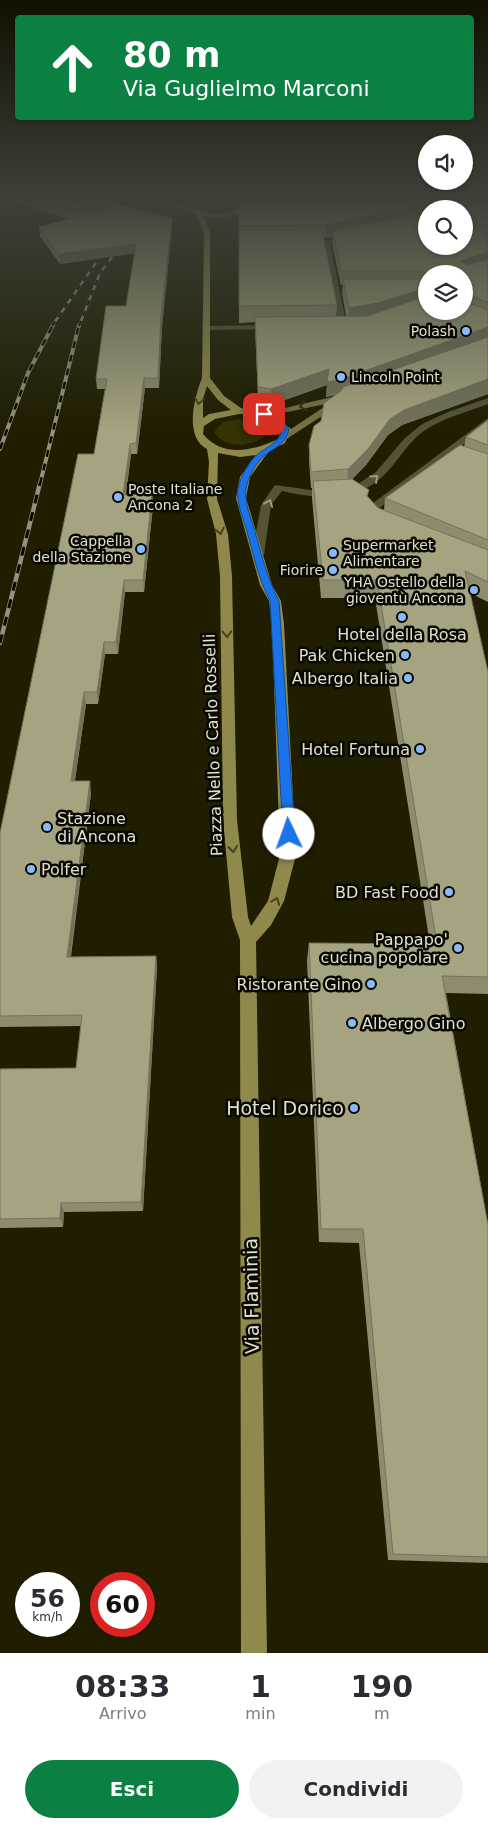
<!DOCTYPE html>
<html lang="it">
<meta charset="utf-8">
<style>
:root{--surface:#fff;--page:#f2f2f3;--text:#2b2b33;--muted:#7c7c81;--accent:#0b8043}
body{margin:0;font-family:"DejaVu Sans",sans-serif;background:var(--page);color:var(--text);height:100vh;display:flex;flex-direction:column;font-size:19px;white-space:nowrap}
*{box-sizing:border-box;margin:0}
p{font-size:16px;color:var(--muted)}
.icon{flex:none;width:28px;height:28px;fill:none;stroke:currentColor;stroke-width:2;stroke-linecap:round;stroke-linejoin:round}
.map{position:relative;height:1653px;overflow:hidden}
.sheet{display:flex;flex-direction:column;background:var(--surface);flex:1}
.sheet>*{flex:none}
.guide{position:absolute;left:15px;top:15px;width:459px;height:105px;border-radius:5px;box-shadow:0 1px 4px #0004;background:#0b8043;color:#fff;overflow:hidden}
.controls{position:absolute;left:418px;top:135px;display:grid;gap:10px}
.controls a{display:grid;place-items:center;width:55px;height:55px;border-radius:50%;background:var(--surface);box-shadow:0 1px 4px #0004;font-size:25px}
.speed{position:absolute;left:15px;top:1572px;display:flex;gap:10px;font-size:25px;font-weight:700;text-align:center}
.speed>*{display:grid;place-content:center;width:65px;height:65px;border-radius:50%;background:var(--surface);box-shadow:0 1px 4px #0004;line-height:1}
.speed small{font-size:12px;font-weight:400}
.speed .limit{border:8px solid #d22;background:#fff;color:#111}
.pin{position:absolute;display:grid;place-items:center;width:42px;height:42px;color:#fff;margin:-21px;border-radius:10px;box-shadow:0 2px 8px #0006}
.me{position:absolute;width:55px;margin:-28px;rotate:357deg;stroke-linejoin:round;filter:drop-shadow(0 0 4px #0008)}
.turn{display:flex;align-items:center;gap:18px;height:105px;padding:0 25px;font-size:22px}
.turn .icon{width:65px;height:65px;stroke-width:2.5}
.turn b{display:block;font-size:35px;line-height:42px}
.eta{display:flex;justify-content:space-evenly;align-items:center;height:85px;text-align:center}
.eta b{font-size:30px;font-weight:600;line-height:35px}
.cta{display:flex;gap:10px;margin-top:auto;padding:10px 25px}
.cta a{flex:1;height:58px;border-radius:30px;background:var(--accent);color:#fff;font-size:20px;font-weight:600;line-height:58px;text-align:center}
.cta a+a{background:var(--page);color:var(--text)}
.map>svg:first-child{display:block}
.green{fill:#363202}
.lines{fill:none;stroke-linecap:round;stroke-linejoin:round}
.street{fill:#555336;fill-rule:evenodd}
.secondary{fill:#757142;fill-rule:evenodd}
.primary{fill:#8f894b;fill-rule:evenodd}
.rail-far2-casing{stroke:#94927b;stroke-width:2.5}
.rail-far1-casing{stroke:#94927b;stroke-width:4}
.rail-casing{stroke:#94927b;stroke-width:4.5}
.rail-far2{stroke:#080700;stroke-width:2;stroke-dasharray:5.5;stroke-linecap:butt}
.rail-far1{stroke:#080700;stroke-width:2.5;stroke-dasharray:7;stroke-linecap:butt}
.rail{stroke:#080700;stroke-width:3;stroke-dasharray:9;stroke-linecap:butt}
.wall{fill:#8f8c6e;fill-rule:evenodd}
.shaded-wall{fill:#74725a}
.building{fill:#a6a380;stroke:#74725a}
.oneway{stroke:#454222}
.oneway2{stroke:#34311a}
.oneway3{stroke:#9b9a82}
.route{fill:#1a73e8;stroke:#114b97}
.poi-dot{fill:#86bbfb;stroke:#080700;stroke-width:2}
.labels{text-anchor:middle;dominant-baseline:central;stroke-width:5;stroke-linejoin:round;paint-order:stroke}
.far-poi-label{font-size:14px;fill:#e1e0cd;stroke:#080700;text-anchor:end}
.poi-label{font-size:16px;fill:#e1e0cd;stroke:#080700;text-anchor:end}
.street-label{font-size:16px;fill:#e1e0cd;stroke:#080700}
.near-poi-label{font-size:19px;fill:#e1e0cd;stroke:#080700;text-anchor:end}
.near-street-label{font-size:19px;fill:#e1e0cd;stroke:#080700}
</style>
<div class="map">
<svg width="488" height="1653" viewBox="0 0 488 1653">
<rect width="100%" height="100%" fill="#201d00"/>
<g class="green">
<path d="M215,200L224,202L227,207C218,211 204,213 197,205L205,201Z"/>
<path d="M239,419L255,421L261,424L267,431L266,435C254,447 226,449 215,434V430L223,422Z"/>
</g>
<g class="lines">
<g class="street">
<polygon points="352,234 354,237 330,243 347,327 343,329 339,327 322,242"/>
<polygon points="273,325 277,327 276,329 205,330 201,328 205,326"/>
<path d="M488,398V404C465,413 441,418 421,433C406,445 397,463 383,476C357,502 315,499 282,491L271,505L264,555L258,558L252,555L261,505L275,485L318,491L355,486L376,472L404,439L422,424L448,412Z"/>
<polygon points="488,418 488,426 378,509 385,521 384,523 376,523 367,512 369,506"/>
</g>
<g class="secondary">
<polygon points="239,200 297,200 266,205"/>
<polygon points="345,394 350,397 348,399 339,401 339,405 285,440 280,437 282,435 330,403 264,417 259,414"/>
</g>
<path class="primary" d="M159,200C180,200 225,228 241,204L237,200H244L247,204C238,218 219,219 204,216L210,234V378L224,396L241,408L274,415L291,429L285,443L269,451L250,477L246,498L272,585L281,601L284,624L296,855L284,901L271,925L256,942L267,1653H241L240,940L232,917L223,820L220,576L216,534L207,499L209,462L207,449C184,437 194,398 202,378L204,234L197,214ZM207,386L218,400L231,410L209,414L203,418V399ZM239,414C255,415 270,416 281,429L278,439C253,451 223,458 203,434L204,426L215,419ZM218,453L240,457L256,455L240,477L236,498L260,585L269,601L272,624L280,855L268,901L251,926L248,917L237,820L232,576L228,534L217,499Z"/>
<defs>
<g id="rail-far2">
<polyline points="126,218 136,204"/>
<polyline points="52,326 107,247"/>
<polyline points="79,326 100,273 120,247"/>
</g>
<g id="rail-far1">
<polyline points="0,449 28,373 53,325"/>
<polyline points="40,484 79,325"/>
</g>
<polyline id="rail" points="0,643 40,483"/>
</defs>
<use href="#rail-far2" class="rail-far2-casing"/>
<use href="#rail-far1" class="rail-far1-casing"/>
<use href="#rail" class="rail-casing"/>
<use href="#rail-far2" class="rail-far2"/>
<use href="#rail-far1" class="rail-far1"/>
<use href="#rail" class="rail"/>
</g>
<g class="wall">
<polygon points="9,200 121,200 121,205 172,218 172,227 162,327 159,388 145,388 137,454 131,454 126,495 152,494 153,506 144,592 125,592 118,654 105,654 98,704 86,704 75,781 91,793 71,957 156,956 157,967 143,1211 64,1212 63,1227 0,1228 0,1069 76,1068 81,1026 0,1027 0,833 94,454 105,389 97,389 96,379 126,306 135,253 60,264 40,236 39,227 69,219"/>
<path d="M250,200H488V394L402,425L388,435L366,465L352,479L378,508L384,510L385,498L464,447L466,437L488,420V602L470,593L488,672V994L446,993L488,1225V1563L388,1560L359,1243L319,1242L307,960L309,943L430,944L375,598H321L312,498V488H311L309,461V445L321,421L335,395L326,397L327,385L271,405L258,402L255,322L239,323V209ZM426,209H464L426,246ZM333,237L332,244L341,285H343L342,293L346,316H336L337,305L324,238ZM426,274H464L426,311Z"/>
</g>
<g class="shaded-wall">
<polygon points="102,200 121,200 121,207 79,222 78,208"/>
<polygon points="464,200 488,200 464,208"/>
<polygon points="415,206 414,218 333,231 333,237 326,238 326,225"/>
<polygon points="172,218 172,227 162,327 159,388 158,378 161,317"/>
<polygon points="136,244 137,253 60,264 58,254"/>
<polygon points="488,252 488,265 461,274 461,261"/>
<polygon points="426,288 425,301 348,322 349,308"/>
<polygon points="466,293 464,307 464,295"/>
<polygon points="488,327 488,338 340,394 326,397 327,385 271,405 271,389 329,369"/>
<polygon points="144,378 145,388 137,454 136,443"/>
<polygon points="488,379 488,394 402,425 388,435 366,465 347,485 348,469 390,419 404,410"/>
<polygon points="130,444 131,454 124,506 123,495"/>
<polygon points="152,494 153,506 144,592 143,580"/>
<polygon points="124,580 125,592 118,654 116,642"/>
<polygon points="104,642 105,654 98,704 97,692"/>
<polygon points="84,692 86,704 73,793 71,781"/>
<polygon points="90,781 91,793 69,968 67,957"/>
<polygon points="156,956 157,967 143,1211 141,1202"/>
<polygon points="61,1203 64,1212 63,1227 60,1218"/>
</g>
<g class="building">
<polygon points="51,200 102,200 78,208"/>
<polygon points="250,200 404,200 415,206 326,225 239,226 239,209"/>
<polygon points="419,200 464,200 464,201 466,203 482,200 488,200 488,227 467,219 464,225 488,235 488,252 461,261 467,265 488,259 488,303 466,293 464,295 464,274 427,274 423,271 341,271 333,231 426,212 426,246 464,246 464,209 429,209 429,205"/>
<polygon points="121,205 172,218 161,317 158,378 144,378 136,443 130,444 123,495 152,494 143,580 124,580 116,642 104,642 97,692 84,692 71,781 90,781 67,957 156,956 141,1202 61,1203 60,1218 0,1219 0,1069 76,1068 82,1015 0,1016 0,833 78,454 94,454 107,379 96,379 106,306 126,306 136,244 58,254 39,227"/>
<polygon points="239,230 322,230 337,305 239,306"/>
<polygon points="426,276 426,288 378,303 349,308 343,279 423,279"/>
<polygon points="426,296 426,311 464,311 464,301 488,310 488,327 342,379 327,382 329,369 271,389 258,387 255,317 367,316"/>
<polygon points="488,337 488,379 404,410 390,419 368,449 348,469 311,472 309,445 314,426 321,421 324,403 341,391 343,387"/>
<polygon points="488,420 488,445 466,437"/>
<polygon points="460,445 488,454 488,540 385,498"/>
<polygon points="352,479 369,490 367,496 378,508 488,550 488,582 465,571 488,672 488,977 442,976 488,1225 488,1557 393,1554 363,1229 321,1229 309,943 437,944 377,580 323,580 313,481"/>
</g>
<defs><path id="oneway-chevron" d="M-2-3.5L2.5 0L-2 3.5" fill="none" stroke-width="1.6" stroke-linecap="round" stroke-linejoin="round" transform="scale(1.25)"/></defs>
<g class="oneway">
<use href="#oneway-chevron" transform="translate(199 401) rotate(100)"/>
<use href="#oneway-chevron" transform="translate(220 531) rotate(78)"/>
<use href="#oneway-chevron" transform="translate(227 634) rotate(89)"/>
<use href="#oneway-chevron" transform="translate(233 849) rotate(84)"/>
<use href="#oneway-chevron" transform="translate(276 901) rotate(-69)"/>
</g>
<use class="oneway2" href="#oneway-chevron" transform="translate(303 406) rotate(169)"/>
<g class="oneway3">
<use href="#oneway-chevron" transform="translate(375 478) rotate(-42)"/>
<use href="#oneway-chevron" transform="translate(269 503) rotate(-68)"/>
</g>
<linearGradient id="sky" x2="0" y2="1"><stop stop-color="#121000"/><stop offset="0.46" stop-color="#3c4037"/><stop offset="1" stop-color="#3c4037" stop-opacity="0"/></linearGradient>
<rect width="488" height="431" fill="url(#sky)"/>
<path class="route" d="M261,412C272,411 283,420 289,429C287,446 270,448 260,460C251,471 244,485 246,499C247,509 251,519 254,528C261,553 267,578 279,601L295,834L289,839L283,834L270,601C258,578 253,553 246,528C243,519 239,508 238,499C236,485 244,471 252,460C261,448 280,445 282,429L279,424L261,415Z"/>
<g class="poi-dot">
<circle cx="466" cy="331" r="5"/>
<circle cx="341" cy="377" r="5"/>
<circle cx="118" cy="497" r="5"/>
<circle cx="141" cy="549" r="5"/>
<circle cx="333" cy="553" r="5"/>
<circle cx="333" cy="570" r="5"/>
<circle cx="474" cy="590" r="5"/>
<circle cx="402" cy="617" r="5"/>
<circle cx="405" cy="655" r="5"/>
<circle cx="408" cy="678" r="5"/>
<circle cx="420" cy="749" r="5"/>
<circle cx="47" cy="827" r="5"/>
<circle cx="31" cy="869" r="5"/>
<circle cx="449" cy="892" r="5"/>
<circle cx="458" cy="948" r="5"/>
<circle cx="371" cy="984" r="5"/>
<circle cx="352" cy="1023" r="5"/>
<circle cx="354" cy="1108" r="5"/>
</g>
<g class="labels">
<g class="far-poi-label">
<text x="456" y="331">Polash</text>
<text x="351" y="377" text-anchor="start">Lincoln Point</text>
<text x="128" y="489" text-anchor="start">Poste Italiane<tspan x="128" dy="16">Ancona 2</tspan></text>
<text x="131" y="541">Cappella<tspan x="131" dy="16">della Stazione</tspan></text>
<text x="343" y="545" text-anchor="start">Supermarket<tspan x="343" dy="16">Alimentare</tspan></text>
<text x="323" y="570">Fiorire</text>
<text x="464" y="582">YHA Ostello della<tspan x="464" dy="16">gioventù Ancona</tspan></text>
</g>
<g class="poi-label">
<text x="402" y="634" text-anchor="middle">Hotel della Rosa</text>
<text x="395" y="655">Pak Chicken</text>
<text x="398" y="678">Albergo Italia</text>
<text x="410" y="749">Hotel Fortuna</text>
<text x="57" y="818" text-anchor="start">Stazione<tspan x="57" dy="18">di Ancona</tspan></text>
<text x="41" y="869" text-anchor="start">Polfer</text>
<text x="439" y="892">BD Fast Food</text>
<text x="448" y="939">Pappapo'<tspan x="448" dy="18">cucina popolare</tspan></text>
<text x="361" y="984">Ristorante Gino</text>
<text x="362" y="1023" text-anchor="start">Albergo Gino</text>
</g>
<g class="street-label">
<text transform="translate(213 745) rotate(-92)">Piazza Nello e Carlo Rosselli</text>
</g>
<g class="near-poi-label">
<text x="344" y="1108">Hotel Dorico</text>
</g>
<g class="near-street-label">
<text transform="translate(251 1296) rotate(-91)">Via Flaminia</text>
</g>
</g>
</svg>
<div class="controls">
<a><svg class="icon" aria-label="sound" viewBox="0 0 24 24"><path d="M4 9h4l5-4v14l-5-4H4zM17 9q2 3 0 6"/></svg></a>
<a><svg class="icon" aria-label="search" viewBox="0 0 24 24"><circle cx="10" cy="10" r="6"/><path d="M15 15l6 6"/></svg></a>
<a><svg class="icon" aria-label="layers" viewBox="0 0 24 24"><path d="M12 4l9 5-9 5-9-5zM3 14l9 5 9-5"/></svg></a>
</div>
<div class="speed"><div>56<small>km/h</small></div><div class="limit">60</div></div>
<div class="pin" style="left:264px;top:414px;background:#d93025"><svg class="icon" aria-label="arrive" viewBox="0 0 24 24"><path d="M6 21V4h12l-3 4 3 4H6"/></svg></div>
<svg class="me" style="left:289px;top:834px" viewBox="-20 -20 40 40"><circle r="19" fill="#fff"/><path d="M0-13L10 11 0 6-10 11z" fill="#1a73e8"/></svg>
<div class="guide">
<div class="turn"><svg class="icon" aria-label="ahead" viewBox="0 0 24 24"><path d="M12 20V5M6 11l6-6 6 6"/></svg><div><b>80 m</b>Via Guglielmo Marconi</div></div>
</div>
</div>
<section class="sheet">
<div class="eta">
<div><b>08:33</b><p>Arrivo</p></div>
<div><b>1</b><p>min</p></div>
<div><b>190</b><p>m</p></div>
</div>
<div class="cta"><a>Esci</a><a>Condividi</a></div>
</section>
